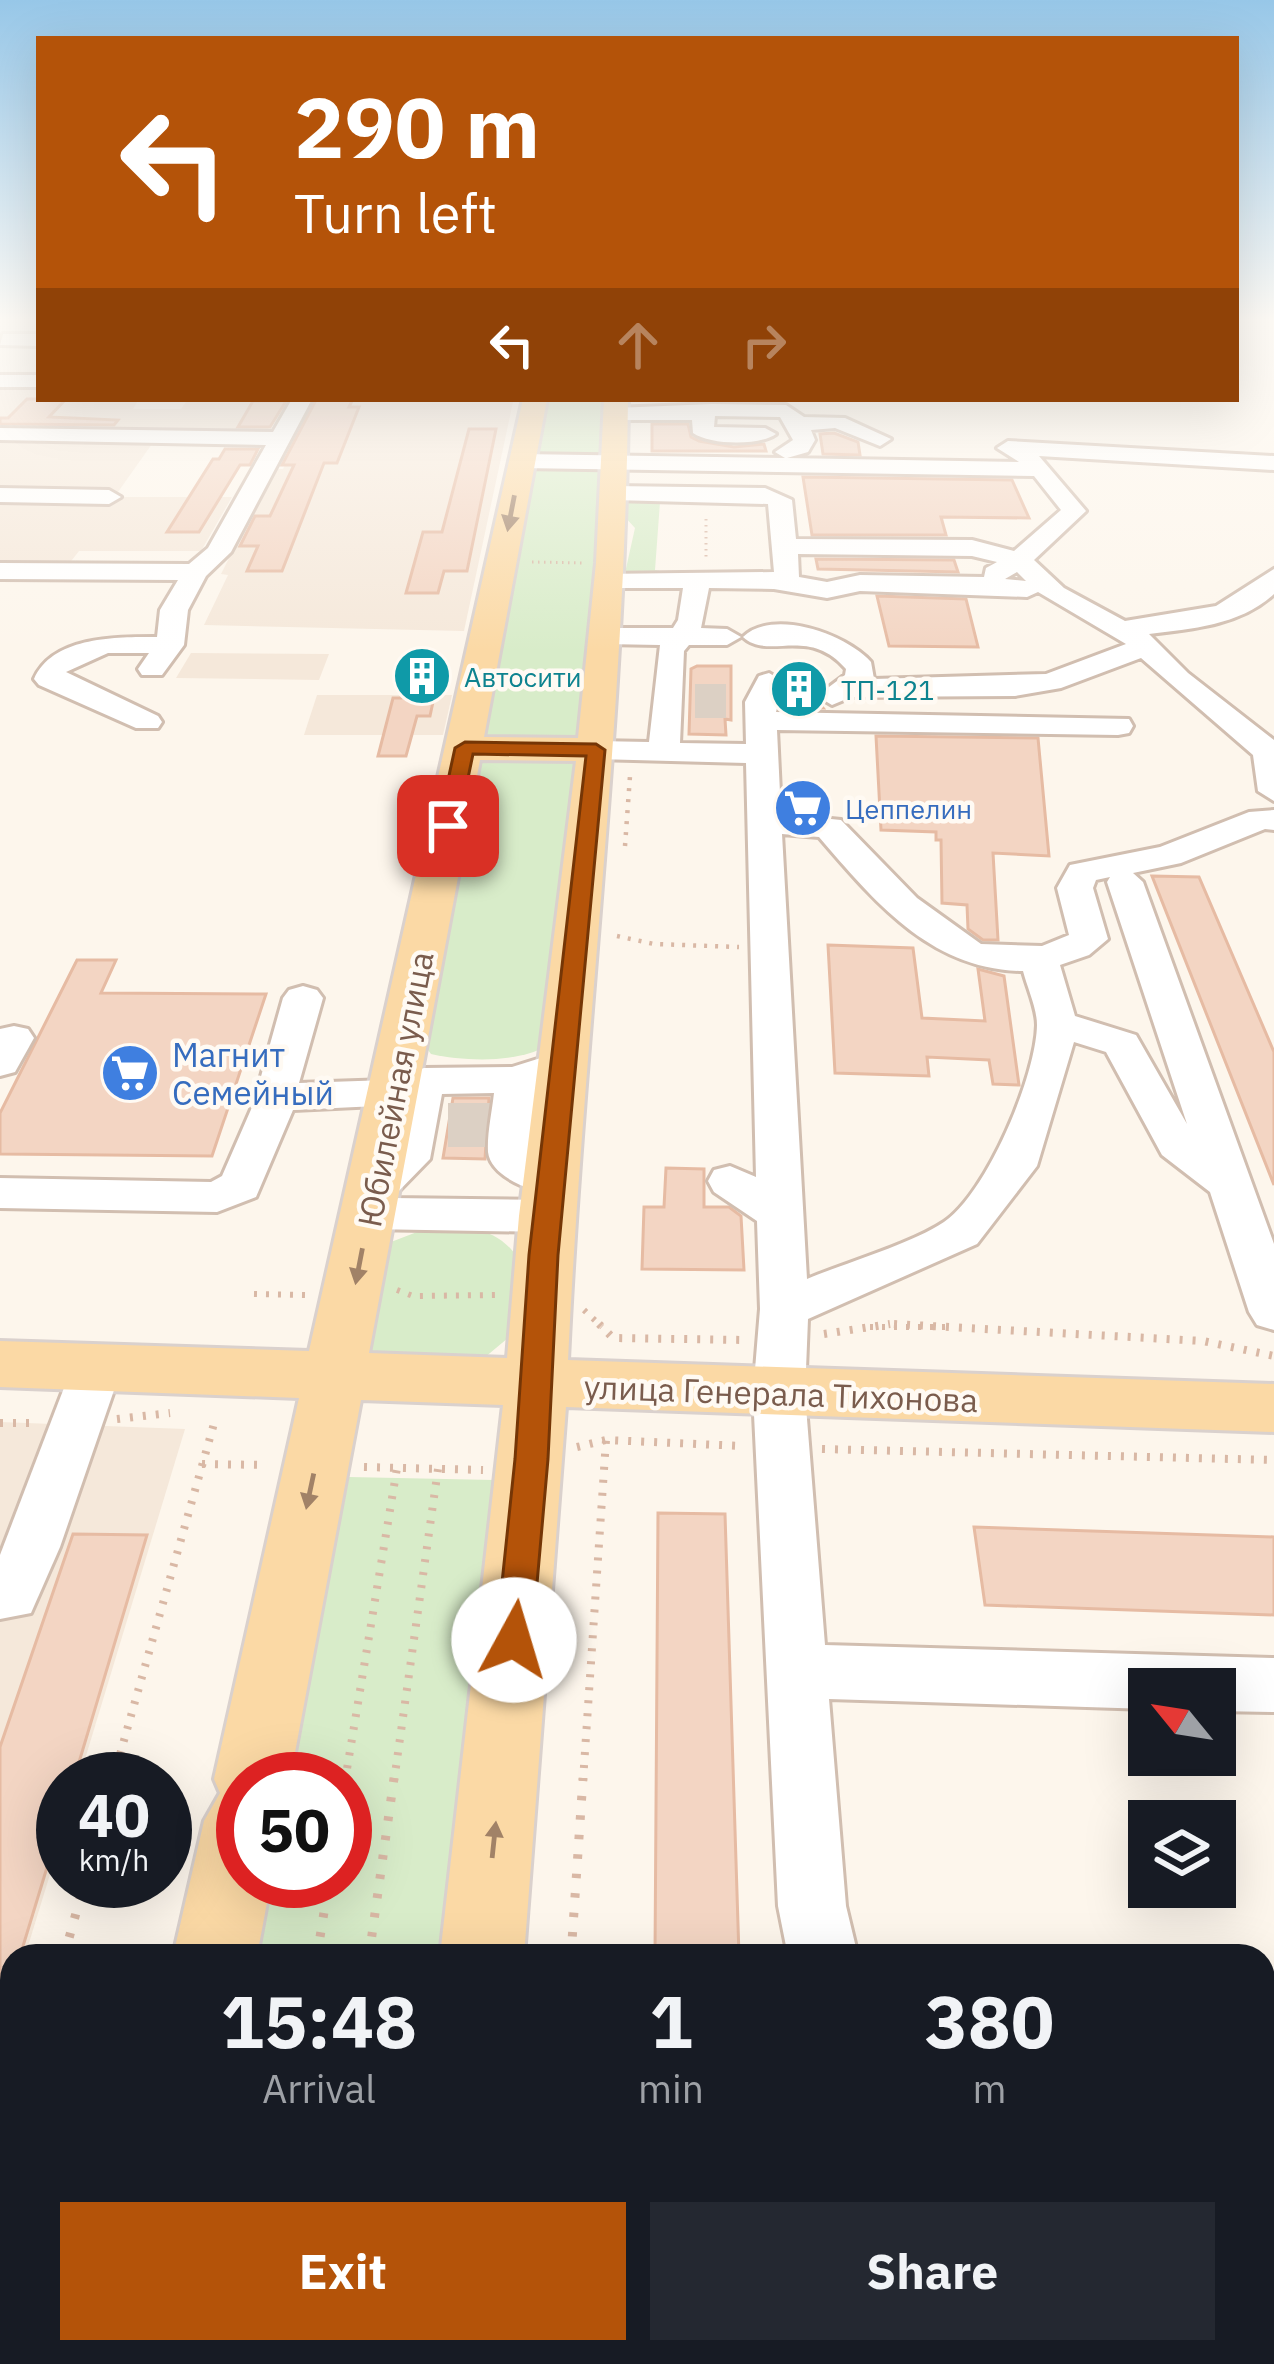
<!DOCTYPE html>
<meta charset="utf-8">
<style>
:root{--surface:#171b24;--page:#242831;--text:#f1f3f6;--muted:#9ea1a6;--accent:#b45309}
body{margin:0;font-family:"IBM Plex Sans",sans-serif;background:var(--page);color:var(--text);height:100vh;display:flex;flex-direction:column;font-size:45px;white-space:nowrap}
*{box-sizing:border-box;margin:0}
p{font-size:39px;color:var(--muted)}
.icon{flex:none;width:66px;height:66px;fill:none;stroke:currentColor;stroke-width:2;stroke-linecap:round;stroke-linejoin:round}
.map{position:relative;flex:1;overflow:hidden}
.drawer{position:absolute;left:0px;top:1944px;width:1275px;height:420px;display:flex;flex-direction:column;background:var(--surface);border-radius:36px 36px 0 0;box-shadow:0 12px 48px #0002}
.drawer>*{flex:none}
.top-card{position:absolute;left:36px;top:36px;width:1203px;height:366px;border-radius:0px;box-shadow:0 12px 48px #0002;background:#b45309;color:#fff;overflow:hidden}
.needle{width:78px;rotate:300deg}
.tools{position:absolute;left:1128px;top:1668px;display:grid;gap:24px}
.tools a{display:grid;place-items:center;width:108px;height:108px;border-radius:0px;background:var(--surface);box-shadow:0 12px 48px #0002;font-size:60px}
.speed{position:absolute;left:36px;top:1752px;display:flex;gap:24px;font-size:60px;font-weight:700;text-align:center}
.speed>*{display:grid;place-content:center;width:156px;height:156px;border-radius:50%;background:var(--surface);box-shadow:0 12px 48px #0002;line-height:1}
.speed small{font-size:30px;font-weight:400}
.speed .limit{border:18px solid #d22;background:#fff;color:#111}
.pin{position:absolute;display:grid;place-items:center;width:102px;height:102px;color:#fff;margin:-51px;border-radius:24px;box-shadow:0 6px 18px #0006}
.me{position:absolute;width:132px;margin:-66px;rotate:6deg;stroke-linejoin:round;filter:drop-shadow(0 0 9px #0008)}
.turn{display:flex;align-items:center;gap:42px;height:252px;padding:0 60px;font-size:54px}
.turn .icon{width:156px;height:156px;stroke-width:2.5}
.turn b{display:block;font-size:84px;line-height:102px}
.lanes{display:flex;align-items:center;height:114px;padding:0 60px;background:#0003;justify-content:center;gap:60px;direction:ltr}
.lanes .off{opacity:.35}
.eta{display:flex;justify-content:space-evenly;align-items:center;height:204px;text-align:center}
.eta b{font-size:72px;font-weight:800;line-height:84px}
.primary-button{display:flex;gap:24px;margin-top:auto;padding:24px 60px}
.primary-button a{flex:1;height:138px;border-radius:0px;background:var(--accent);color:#fff;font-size:48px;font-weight:800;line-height:138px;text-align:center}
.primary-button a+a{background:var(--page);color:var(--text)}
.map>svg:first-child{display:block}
.residential{fill:#f5e8da}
.green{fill:#d8ecc9}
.building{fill:#f3d5c3;stroke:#e6bba3;stroke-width:3}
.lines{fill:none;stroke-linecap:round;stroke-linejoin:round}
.minor-tunnel-far1{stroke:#dcd0c4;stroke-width:34;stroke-dasharray:34 16;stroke-linecap:butt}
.minor-tunnel{stroke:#dcd0c4;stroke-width:44;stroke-dasharray:44 22;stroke-linecap:butt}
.minor-casing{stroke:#d1beb0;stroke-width:6}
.major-casing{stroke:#dad1cd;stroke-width:6}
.path-far4{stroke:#d9b8a5;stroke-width:3;stroke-dasharray:1.5 4.5;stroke-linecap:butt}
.path-far3{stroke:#d9b8a5;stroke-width:4.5;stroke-dasharray:3 8;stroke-linecap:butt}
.path-far2{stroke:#d9b8a5;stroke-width:6;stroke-dasharray:3 9;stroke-linecap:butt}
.path-far1{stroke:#d9b8a5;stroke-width:8;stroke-dasharray:3 10;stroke-linecap:butt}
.path{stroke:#d9b8a5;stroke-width:9;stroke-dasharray:4.5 15;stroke-linecap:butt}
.minor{fill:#fff;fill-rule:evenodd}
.major{fill:#fbd9a5;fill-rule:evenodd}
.oneway{fill:#a18267}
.route{fill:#b45309;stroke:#753606;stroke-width:3}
.labels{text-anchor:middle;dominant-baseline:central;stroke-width:9;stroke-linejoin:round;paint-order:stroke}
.far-culture-label{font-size:27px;fill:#0d838f;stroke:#fffaf3;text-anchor:start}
.far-shop-label{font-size:27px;fill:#366cbe;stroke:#fffaf3;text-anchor:start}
.shop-label{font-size:33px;fill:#366cbe;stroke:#fffaf3;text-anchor:start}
.street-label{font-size:33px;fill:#7a5c4d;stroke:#fffaf3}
</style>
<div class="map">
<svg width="1274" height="2364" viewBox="0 0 1274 2364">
<rect width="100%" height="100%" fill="#fdf6ec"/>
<g class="residential">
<polygon points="0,386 39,386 39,399 139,399 133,409 181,409 188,399 287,399 266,432 0,430"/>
<polygon points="319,399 513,402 464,631 204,625 228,575 221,574 274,469 283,469"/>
<polygon points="0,437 154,441 118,492 0,490"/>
<polygon points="0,497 232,497 201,551 79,551 68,565 0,564"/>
<polygon points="191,653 329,654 319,680 176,678"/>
<polygon points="317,695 452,695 443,735 304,735"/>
<polygon points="0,1422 185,1429 79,1779 63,1779 63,1832 25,1956 12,1956 12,2001 0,2040"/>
</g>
<g class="green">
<polygon points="545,399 606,399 604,455 534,457"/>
<polygon points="532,466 604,467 584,739 481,738"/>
<polygon points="626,500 667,500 660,502 655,570 670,573 625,573 635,528 625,517"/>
<path d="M493,755L571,756L578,762L541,1049C510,1063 463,1061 431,1054L425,1046L481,760Z"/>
<path d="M430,1227C468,1228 495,1225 518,1258L508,1338L484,1358L369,1356L391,1242Z"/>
<polygon points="349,1477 494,1480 441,1956 257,1956 271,1881 345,1881 345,1779 291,1779"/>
<polygon points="181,2352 398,2352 396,2364 179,2364"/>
</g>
<g class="building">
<polygon points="27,399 66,399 49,417 118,420 114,425 0,424 0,418 8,418"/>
<polygon points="353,399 349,407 359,407 337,463 324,463 282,571 247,571 258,546 240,546 255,516 270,516 294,465 282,465 316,400"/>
<polygon points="253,401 286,401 270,427 238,427"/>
<polygon points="652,424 688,424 691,437 699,441 734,447 764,444 766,451 652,451"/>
<polygon points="469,429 496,429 467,571 444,571 438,593 406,593 423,532 442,532"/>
<polygon points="834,433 858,442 860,455 823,454 820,434"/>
<polygon points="225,449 258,449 250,465 240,465 199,532 167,532 213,459 219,459"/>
<polygon points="803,477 1012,480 1029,518 941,517 946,535 812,535"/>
<polygon points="816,559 954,560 958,572 818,569"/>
<polygon points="877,596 966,599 978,647 889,646"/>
<polygon points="409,664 441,664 430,716 417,716 406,756 378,756 393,698 401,698"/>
<polygon points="697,666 731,666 731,720 725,719 726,735 689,734 691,669"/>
<polygon points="816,684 813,696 823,708 785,708 788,685"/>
<polygon points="876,736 1038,738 1049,856 993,853 998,940 983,940 968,929 967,905 942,903 941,840 936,840 936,832 881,830"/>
<polygon points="1152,876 1199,877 1274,1052 1274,1185"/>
<polygon points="828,945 913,948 922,1018 985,1021 978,969 1004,976 1019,1085 993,1084 989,1060 927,1057 929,1076 835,1073"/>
<polygon points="77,960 116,960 101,993 266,994 212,1156 0,1154 0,1113"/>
<polygon points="453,1098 489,1098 485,1159 443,1158"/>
<polygon points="666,1168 704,1169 704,1207 729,1207 741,1216 744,1270 642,1269 644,1207 664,1207"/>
<polygon points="658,1513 725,1514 739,1956 655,1956"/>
<polygon points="974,1527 1274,1537 1274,1615 985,1605"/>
<polygon points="73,1534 147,1535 74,1779 63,1779 63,1815 20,1956 12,1956 7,2002 0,2001 0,1747"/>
</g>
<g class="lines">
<polyline class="minor-tunnel-far1" points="695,701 726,701"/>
<polyline class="minor-tunnel" points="448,1125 497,1125"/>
<defs>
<g id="minor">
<polygon points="3,334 39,334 39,346 0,345"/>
<rect x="0" y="375" width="39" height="12"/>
<path d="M292,399H312L231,552L206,576L188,610L184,645L162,675H142L138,669L149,653H108L66,672L158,716L162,722L158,728H136L39,685L34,679C53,636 117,637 157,637L160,610L178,580L0,579V563L189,564L208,548L266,445L0,440V428L273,432Z"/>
<path d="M712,404L786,405L804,417L845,418L891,439L880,446L835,428L811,430L815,440L808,452L787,458L1019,462L997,448L1008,441L1274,456V470L1039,456L1086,511L1034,560L1064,588L1125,621L1216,606L1274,569V594C1241,625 1192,629 1149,634L1188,673L1274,740V801L1258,791L1253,755L1141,658L1061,688L1015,696L851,697L832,705L817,696L845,675L846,669C808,625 769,661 743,637C773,608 846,634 871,662L874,679L1046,674L1126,644L1038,592L1027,597L860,591L827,598L774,589L709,588L701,628L727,629L741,637L727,645H689L684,651L680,743L746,744L745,702L759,676L769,673L784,682L776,712L1129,719L1133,726L1129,733L1118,735L777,730L781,814L841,820L917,898L981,944L1042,946L1069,935L1057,888L1070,865L1160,847L1249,812L1274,810V830L1265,829L1181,863L1133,873L1143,882L1274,1244V1330L1257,1325L1249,1312L1210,1192L1162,1155L1106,1052L1074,1042L1037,1166L977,1244L808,1319L805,1394L825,1645L1274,1658V1712L1215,1711V1689H1149V1709L829,1699L846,1906L858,1956H788L778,1906L753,1394L760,1309L757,1221L714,1192L708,1181L714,1170L730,1166L756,1177L746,763L596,759L580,750L596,741L649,742L660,645L605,644L591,636L605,628H673L678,620L683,588H610L601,586L597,580L601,574L774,572L768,504L613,500L601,493L613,486L765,488L792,500L796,539L972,540L1014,551L1061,510L1034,476L521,468L510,461L521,454L785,458L775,452L793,440L780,417L715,416L714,427L765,428L776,434C759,446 710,445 693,433L692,420H615L605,414L615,408ZM798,554L972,556L997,562L986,568L984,577L860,575L827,582L799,577ZM1017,572L1026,581L1005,579ZM782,834L819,837C875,902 931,970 1023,971C1027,987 1037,1008 1037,1025C1036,1076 987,1193 944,1222C911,1244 845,1263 807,1279ZM1110,877L1107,882L1187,1124L1136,1035L1075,1016L1060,965L1089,955L1108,939L1093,888L1096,880Z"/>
<polygon points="0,488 109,490 121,497 109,504 0,502"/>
<path d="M303,986L317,990L323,998L299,1083L388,1080L424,1068L512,1067L563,1051L578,1055L584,1064L578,1073L536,1087L532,1150L567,1170L573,1181L567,1192C544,1198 491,1180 488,1152C487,1133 492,1112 494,1093L442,1094L430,1159L392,1198L547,1200L563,1205L570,1216L563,1227L547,1232L369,1229L353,1224L346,1213L359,1200L351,1189L387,1153L398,1105L293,1110L256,1197L217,1212L0,1208V1178L211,1182L222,1176L253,1105L283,998L289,990Z"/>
<polygon points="14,1026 28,1029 34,1038 15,1072 0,1076 0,1029"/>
<polygon points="97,1348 115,1353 122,1367 60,1547 31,1613 0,1619 0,1555 72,1367 79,1353"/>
<polygon points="1263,2323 1274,2328 1274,2364 565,2364 566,2352 1263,2352"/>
</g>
<g id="major">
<path d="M523,399H547L484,737L578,738L596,563L604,399H628C625,721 583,1039 568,1360L1274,1384V1432L566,1407L524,1956H440L503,1405L361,1400L290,1779H243V1881H271L257,1956H173L204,1821L220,1793L214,1779L299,1398L0,1387V1341L309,1351ZM480,760L576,761L519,1216L507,1358L369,1353Z"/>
<polygon points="85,2352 183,2352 181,2364 83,2364"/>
<polygon points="394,2352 492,2352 491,2364 393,2364"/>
</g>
</defs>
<use href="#minor" class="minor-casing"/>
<use href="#major" class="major-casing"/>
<g class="path-far4">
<polyline points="706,519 706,560"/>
<polyline points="532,562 585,563"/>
</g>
<g class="path-far3">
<polyline points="625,846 630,776"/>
<polyline points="617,936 654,944 739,947"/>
</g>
<g class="path-far2">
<polyline points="397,1290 413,1296 497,1295"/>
<polyline points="254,1294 305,1295"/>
<polyline points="584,1310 602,1327"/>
<polyline points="870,1327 949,1327"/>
</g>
<g class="path-far1">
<polyline points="599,1324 613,1338 746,1340"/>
<polyline points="894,1324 1203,1341 1274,1356"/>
<polyline points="824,1334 890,1324"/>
<polyline points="117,1419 170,1413"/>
<polyline points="0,1423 32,1423"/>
<polyline points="577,1447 606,1440 743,1446"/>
<polyline points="822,1449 1274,1460"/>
<polyline points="202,1464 267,1465"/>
<polyline points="364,1467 483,1470"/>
<polyline points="113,1779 215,1420"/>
<polyline points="345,1781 397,1468"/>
<polyline points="394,1781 438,1469"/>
<polyline points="583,1781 606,1440"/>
</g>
<g class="path">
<polyline points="345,1784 346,1778"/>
<polyline points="64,1956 85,1881"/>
<polyline points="317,1956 329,1881"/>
<polyline points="369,1956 394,1778"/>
<polyline points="571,1956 583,1778"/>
<polyline points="0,2183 12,2140"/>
<polyline points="249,2364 251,2352"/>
<polyline points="312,2364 314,2352"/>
<polyline points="544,2364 545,2352"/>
</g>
<use href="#minor" class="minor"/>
<use href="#major" class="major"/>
</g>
<defs><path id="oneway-solid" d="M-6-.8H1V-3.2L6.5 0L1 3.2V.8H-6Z" transform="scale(3)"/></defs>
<g class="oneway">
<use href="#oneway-solid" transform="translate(511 513) rotate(101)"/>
<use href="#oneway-solid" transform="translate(359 1266) rotate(101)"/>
<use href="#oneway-solid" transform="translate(310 1491) rotate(102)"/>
<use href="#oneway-solid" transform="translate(494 1840) rotate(-84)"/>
</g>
<linearGradient id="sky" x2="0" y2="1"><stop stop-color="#97c7e8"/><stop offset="0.49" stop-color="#fefbf6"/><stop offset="1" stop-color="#fefbf6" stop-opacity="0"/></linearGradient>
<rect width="1274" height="652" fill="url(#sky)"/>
<polygon class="route" points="465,742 596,744 605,750 558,1255 548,1459 532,1640 526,1651 514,1655 501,1651 496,1640 515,1459 529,1255 586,756 473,754 458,826 448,833 438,826 455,748"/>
<defs>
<symbol id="building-disc" viewBox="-11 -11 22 22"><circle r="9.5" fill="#0f9aa8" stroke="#fffaf3"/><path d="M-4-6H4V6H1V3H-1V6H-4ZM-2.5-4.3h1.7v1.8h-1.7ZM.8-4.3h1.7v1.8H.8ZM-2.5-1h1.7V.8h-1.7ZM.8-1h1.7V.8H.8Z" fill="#fff"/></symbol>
<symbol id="supermarket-disc" viewBox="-11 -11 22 22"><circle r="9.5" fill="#3f7fe0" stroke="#fffaf3"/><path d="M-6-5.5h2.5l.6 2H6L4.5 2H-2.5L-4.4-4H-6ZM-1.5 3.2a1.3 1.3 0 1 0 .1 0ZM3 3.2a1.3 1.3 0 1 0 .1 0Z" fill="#fff"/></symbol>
</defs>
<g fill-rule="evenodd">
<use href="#building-disc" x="389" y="643" width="66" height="66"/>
<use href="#building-disc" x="766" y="656" width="66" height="66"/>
<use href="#supermarket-disc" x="770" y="775" width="66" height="66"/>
<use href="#supermarket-disc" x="97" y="1040" width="66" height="66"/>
</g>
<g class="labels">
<g class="far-culture-label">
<text x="464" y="676">Автосити</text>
<text x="841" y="689">ТП-121</text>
</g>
<g class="far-shop-label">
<text x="845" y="808">Цеппелин</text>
</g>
<g class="shop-label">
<text x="172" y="1054">Магнит<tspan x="172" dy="38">Семейный</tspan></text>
</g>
<g class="street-label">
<text transform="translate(395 1089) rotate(-79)">Юбилейная улица</text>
<text transform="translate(781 1393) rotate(2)">улица Генерала Тихонова</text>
</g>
</g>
</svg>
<div class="tools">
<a><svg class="needle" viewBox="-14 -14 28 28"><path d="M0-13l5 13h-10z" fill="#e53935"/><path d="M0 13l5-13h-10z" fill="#9ea1a6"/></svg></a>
<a><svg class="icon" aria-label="layers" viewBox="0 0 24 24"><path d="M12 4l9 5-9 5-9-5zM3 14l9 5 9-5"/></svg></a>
</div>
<div class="speed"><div>40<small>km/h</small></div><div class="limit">50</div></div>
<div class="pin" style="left:448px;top:826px;background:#d93025"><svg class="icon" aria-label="arrive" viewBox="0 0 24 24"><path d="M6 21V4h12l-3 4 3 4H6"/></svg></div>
<svg class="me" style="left:514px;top:1640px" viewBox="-20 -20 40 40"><circle r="19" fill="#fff"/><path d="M0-13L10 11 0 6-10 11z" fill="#b45309"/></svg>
<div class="top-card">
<div class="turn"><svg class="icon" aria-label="left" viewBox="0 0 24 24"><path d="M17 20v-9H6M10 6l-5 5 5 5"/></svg><div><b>290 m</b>Turn left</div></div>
<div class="lanes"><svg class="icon" aria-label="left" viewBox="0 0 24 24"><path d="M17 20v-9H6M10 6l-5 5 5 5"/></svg><svg class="icon off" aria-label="ahead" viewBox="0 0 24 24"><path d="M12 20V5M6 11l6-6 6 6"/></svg><svg class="icon off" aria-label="right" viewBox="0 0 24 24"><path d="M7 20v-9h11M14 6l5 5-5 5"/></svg></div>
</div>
<section class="drawer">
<div class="eta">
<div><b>15:48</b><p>Arrival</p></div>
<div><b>1</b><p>min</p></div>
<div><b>380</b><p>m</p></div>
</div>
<div class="primary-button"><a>Exit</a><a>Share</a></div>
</section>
</div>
